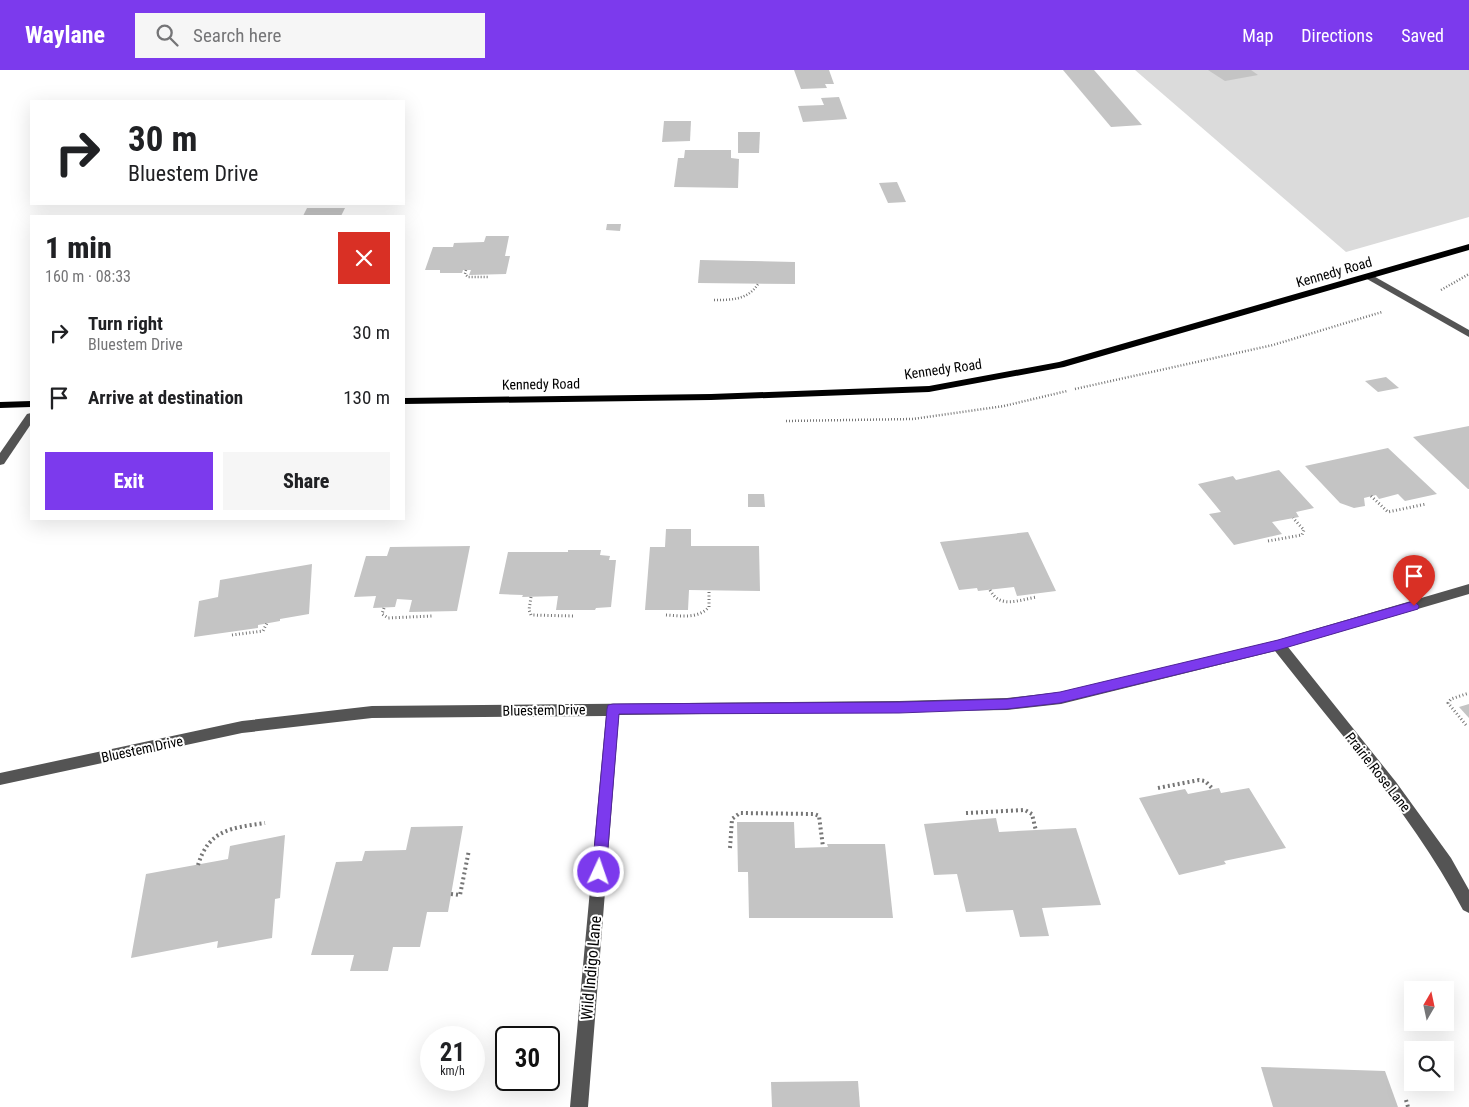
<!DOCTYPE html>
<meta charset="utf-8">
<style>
:root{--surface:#fff;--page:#f6f6f6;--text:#202124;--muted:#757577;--accent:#7c3aed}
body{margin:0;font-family:"Roboto Condensed",sans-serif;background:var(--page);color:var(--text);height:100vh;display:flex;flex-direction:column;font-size:19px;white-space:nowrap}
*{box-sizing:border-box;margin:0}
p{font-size:16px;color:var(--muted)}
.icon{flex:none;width:28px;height:28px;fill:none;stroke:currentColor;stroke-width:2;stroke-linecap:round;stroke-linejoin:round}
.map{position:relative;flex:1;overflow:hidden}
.sheet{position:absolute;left:30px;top:145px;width:375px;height:305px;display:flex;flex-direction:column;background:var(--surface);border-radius:0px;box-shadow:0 5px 20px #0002}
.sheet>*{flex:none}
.guide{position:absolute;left:30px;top:30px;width:375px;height:105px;border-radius:0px;box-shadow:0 5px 20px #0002;background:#fff;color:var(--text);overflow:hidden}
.needle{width:32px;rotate:9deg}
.fabs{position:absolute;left:1404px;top:911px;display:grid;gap:10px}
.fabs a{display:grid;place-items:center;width:50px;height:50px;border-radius:0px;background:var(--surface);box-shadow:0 5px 20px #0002;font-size:25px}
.speed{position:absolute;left:420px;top:956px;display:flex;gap:10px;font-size:25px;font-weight:700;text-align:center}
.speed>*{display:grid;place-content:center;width:65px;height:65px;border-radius:50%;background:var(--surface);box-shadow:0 5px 20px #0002;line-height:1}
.speed small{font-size:12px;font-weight:400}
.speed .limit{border:2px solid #111;border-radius:8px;background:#fff;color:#111}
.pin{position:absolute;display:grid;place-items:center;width:42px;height:42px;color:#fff;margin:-51px -21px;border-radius:50% 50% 50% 0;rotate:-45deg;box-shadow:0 0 5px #0007}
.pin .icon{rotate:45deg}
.me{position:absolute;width:55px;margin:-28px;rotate:3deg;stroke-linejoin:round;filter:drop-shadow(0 0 4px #0008)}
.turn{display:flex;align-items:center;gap:18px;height:105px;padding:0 15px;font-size:22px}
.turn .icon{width:65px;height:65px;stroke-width:2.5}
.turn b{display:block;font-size:35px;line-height:42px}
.round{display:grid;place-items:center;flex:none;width:52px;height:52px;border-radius:0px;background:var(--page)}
.summary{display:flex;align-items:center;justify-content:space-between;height:85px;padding:0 15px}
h1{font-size:30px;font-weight:800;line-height:38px}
.primary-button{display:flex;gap:10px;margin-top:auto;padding:10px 15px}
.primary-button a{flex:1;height:58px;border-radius:0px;background:var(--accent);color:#fff;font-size:20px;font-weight:800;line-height:58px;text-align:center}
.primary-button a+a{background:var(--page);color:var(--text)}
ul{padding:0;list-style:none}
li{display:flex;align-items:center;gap:15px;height:65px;padding:0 15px}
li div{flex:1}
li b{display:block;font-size:19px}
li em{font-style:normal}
header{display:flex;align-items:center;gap:30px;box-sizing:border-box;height:70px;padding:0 25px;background:var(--accent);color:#fff}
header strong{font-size:24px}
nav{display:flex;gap:28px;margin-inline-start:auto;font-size:18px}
.search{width:350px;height:45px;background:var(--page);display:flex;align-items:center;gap:12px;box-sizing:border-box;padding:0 18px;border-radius:0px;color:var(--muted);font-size:19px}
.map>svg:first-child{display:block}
.green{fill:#dbdbdb}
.building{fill:#c4c4c4}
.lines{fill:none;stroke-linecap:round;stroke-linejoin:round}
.path-far2{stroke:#767676;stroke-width:2.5;stroke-dasharray:1 2;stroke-linecap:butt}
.path-far1{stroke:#767676;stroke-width:3;stroke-dasharray:1 2.5;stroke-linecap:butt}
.path{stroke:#767676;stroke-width:4;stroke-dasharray:2 3;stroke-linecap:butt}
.minor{fill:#545454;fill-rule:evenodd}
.major{fill:#000;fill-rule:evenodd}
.route{fill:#7c3aed;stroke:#51269a}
.labels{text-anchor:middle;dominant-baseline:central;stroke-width:4;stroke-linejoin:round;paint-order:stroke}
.street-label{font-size:14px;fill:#000;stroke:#fff}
.near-street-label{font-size:16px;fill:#000;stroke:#fff}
</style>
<header>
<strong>Waylane</strong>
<div class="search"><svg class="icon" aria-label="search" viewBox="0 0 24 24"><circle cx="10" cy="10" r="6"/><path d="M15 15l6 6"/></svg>Search here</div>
<nav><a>Map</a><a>Directions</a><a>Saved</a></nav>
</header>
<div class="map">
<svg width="1469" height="1037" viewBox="0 0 1469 1037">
<rect width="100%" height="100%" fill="#fff"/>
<polygon class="green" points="1135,0 1469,0 1469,147 1346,182"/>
<g class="building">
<polygon points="794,0 829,0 834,14 825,14 827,18 801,19"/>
<polygon points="1063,0 1094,0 1142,55 1111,57"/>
<polygon points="1208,0 1251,0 1258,5 1225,11"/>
<polygon points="839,27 847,49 803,52 798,36 824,35 821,28"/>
<polygon points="664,51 691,51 690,71 662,72"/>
<polygon points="738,62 760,62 759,83 738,83"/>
<polygon points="685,80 731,80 731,88 739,89 738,118 674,117 678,88 684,88"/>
<polygon points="897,112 906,132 888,133 879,113"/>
<polygon points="307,138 345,138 341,146 303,146"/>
<polygon points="607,154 621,154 620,161 606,160"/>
<polygon points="486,166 509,166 505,186 510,186 506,204 469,205 471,200 463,200 462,203 440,203 440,200 425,200 433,177 453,177 454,173 484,172"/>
<polygon points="700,190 795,192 795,214 698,213"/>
<polygon points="1386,307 1399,318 1378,322 1365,311"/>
<polygon points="1469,356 1469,419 1468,419 1413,367"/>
<polygon points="1388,378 1437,424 1405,431 1398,424 1379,429 1376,425 1364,428 1365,436 1354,438 1340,433 1305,396"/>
<polygon points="1279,400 1314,438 1296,442 1299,447 1272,452 1282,464 1234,475 1209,444 1221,442 1198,414 1233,406 1236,410"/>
<polygon points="748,424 764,424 765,437 748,437"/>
<polygon points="666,459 691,459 691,476 759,476 760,521 689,520 688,540 645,540 650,477 665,477"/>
<polygon points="1028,462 1056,521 1017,526 1014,517 978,521 977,518 959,520 940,472"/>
<polygon points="470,476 457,541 409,542 412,530 397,529 395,537 373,538 376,526 354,527 366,486 387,486 390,477"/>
<polygon points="568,480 601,480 600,485 610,486 609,490 616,490 611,537 596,538 595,540 556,540 558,526 522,527 523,525 499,524 508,482 568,482"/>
<polygon points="312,494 309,544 280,549 280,551 258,555 258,558 194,567 199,531 218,527 220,510"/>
<polygon points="1469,634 1469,648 1459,637"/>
<polygon points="1219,718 1221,723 1249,718 1286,778 1224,791 1226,794 1179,805 1139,728 1185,719 1188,724"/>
<polygon points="996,748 999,762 1076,758 1101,835 1042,838 1049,866 1020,867 1013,840 966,842 957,804 934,805 924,754"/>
<polygon points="737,752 794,752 795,778 828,777 827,774 885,774 893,848 749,848 748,802 738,802"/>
<polygon points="463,756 448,842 427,842 420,877 393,877 388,901 350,901 354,885 311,885 336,792 362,791 365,781 406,780 411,757"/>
<polygon points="285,765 280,828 275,829 272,868 217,878 218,871 131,888 146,804 228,789 230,776"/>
<polygon points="1261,997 1385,1001 1398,1037 1273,1037"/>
<polygon points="858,1011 860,1037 772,1037 771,1012"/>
</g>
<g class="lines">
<g class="path-far2">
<polyline points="466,200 465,204 468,207 489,207"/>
<polyline points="1441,220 1469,204"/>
<path d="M714,230C731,230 748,230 758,214"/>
<polyline points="1075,319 1273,275 1382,242"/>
<polyline points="786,351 913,349 1004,336 1067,321"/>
</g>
<g class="path-far1">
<polyline points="1371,426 1388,442 1426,434"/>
<polyline points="1268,471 1302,465 1304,460 1293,448"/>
<path d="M990,520C1000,539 1018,530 1037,527"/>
<polyline points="531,527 529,540 531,545 574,546"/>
<polyline points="384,538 382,544 388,548 432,546"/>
<path d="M666,545C681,546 698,549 709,537V520"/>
<polyline points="232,565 263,561 267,553"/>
<polyline points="1466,655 1448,633 1451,629 1469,623"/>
</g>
<g class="path">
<polyline points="1158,718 1199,710 1205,711 1213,719"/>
<polyline points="966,743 1025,740 1032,744 1036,761"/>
<polyline points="730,778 732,749 740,743 814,744 819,746 823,777"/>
<path d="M198,795C209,759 232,758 265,753"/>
<polyline points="451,824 460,825 469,780"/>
<polyline points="1406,1030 1408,1037"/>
</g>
<g class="minor">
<polygon points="1370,204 1469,260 1469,267 1367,209 1365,207"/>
<polygon points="31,343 31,354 4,394 0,395 0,383 27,344"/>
<path d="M1469,514V524L1288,577L1396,712L1451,788L1469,820V843L1463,840C1413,746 1341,665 1275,581L1061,634L1007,640L619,645L588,1037H570L606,646L372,648L242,663L0,715V703L242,651L372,636L899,631L1007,628L1061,622L1278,570Z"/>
</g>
<g class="major">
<polygon points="1469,174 1469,180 1064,297 929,322 711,330 404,334 404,328 711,324 929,316 1059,292"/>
<polygon points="31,331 31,337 0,338 0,332"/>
</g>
</g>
<polygon class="route" points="1414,531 1419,536 1418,539 1278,580 1060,633 1007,639 899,643 619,644 606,802 604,806 599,808 594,806 592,802 607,639 608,635 613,634 899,632 1007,629 1060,622 1278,570"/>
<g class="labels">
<g class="street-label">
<text transform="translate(1334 202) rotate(-16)">Kennedy Road</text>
<text transform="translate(943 299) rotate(-8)">Kennedy Road</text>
<text transform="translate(541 314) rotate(-1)">Kennedy Road</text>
<text transform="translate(544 640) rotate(-1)">Bluestem Drive</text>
<text transform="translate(142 679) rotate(-12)">Bluestem Drive</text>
<text transform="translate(1378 702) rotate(52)">Prairie Rose Lane</text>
</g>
<g class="near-street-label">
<text transform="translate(591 898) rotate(-85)">Wild Indigo Lane</text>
</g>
</g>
</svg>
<div class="fabs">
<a><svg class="needle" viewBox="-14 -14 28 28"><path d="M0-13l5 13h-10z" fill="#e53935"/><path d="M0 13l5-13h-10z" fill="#757577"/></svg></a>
<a><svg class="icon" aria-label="search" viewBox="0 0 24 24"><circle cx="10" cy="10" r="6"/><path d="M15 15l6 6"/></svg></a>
</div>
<div class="speed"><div>21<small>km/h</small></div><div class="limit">30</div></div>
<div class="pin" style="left:1414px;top:536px;background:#d93025"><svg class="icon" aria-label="arrive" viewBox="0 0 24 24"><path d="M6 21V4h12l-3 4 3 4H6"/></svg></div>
<svg class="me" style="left:599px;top:802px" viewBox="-20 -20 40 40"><circle r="17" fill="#7c3aed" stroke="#fff" stroke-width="3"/><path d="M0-11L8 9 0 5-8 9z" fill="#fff"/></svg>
<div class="guide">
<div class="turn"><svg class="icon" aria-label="right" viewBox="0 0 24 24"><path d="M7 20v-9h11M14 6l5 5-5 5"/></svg><div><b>30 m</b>Bluestem Drive</div></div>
</div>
<section class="sheet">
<div class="summary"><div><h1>1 min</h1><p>160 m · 08:33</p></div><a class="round" style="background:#d93025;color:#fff"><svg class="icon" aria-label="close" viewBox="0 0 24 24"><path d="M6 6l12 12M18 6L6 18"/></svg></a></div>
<ul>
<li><svg class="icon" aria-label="right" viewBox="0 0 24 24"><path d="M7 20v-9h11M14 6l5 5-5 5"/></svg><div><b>Turn right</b><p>Bluestem Drive</p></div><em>30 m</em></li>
<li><svg class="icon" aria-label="arrive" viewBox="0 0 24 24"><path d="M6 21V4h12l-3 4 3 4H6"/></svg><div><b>Arrive at destination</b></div><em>130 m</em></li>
</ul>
<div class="primary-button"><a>Exit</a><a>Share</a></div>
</section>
</div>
